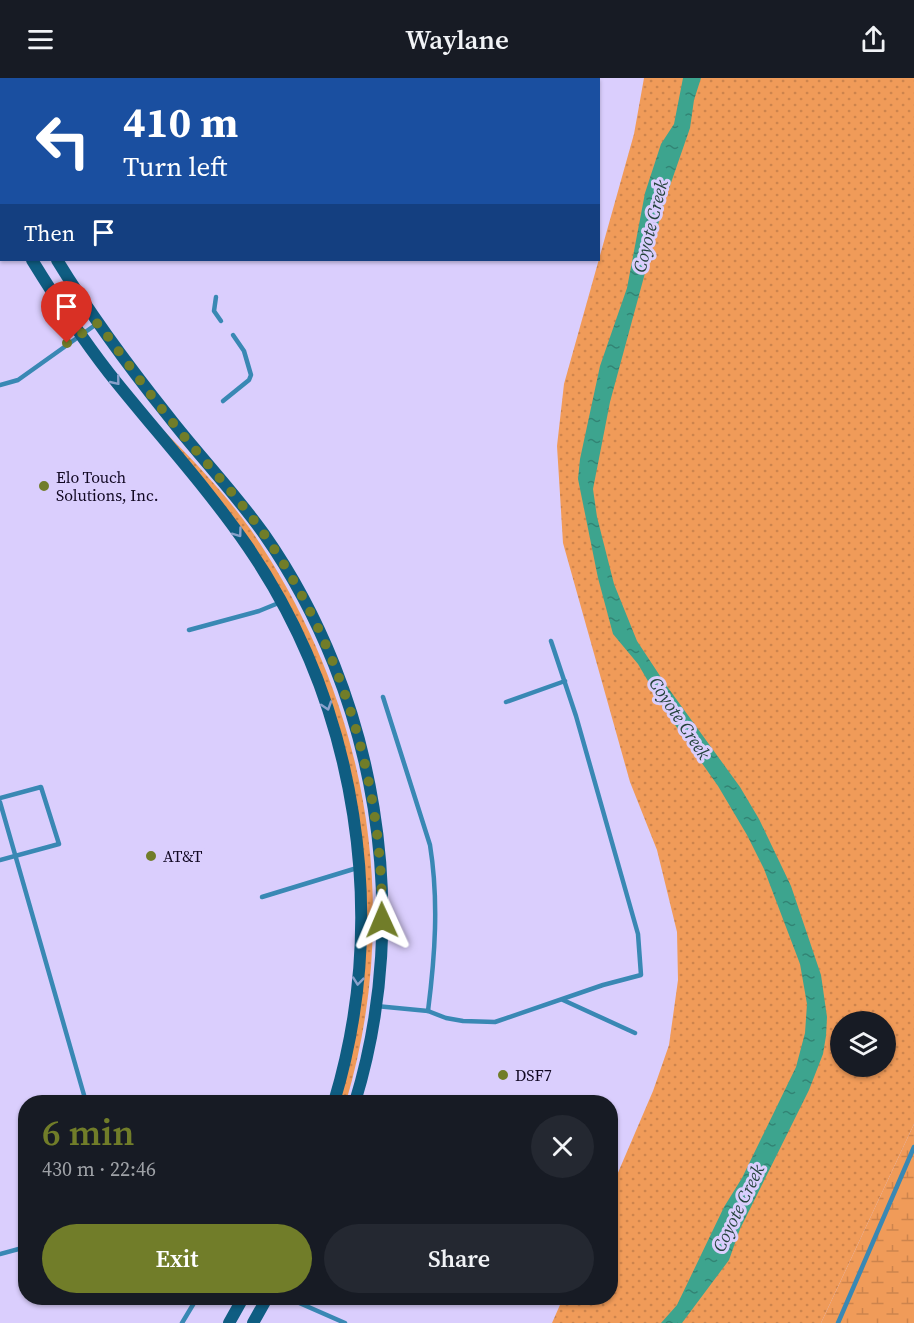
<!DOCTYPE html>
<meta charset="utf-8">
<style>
:root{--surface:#171b24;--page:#242831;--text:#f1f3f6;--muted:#9ea1a6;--accent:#717d29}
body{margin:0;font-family:"Source Serif 4",serif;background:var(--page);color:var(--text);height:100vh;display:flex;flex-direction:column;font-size:22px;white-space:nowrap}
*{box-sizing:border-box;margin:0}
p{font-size:20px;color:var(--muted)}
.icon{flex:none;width:33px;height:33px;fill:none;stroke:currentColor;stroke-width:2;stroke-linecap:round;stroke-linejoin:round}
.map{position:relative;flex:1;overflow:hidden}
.sheet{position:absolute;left:18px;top:1017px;width:600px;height:210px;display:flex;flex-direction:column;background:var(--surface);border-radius:24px;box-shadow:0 2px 4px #0004}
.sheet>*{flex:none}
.guide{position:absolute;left:0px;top:0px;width:600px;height:183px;box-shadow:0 2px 4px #0004;background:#1a4fa0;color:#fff;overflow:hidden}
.tools{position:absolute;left:830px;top:933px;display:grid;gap:12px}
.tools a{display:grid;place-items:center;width:66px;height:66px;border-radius:50%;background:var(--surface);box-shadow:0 2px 4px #0004;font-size:30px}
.pin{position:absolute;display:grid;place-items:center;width:51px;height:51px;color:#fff;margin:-62px -26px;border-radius:50% 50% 50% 0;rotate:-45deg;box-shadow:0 0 6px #0007}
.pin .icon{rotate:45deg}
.me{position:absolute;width:66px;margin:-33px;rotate:359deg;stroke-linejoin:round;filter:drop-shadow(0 0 4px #0008)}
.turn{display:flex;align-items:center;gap:21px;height:126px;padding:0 24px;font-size:27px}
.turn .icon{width:78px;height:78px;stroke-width:2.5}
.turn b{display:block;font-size:42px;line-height:51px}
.then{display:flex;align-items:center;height:57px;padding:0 24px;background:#0003;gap:12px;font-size:22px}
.round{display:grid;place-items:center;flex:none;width:63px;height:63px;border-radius:32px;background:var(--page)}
.head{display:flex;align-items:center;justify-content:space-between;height:102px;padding:0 24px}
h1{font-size:36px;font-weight:600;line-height:45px;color:var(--accent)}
.primary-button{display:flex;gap:12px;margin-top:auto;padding:12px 24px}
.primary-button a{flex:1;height:69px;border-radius:36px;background:var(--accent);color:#fff;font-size:24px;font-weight:600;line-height:69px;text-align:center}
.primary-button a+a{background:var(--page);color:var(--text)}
header{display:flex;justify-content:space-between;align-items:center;height:78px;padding:0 24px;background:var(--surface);font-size:27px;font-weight:600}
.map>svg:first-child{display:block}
.grass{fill:url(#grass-dots);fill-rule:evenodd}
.wetland{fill:url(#wetland-marsh)}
.water{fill:url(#water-ripples)}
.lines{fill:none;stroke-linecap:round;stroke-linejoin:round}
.lane{stroke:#3988b4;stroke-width:4.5}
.secondary{stroke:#0f5d82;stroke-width:12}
.oneway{stroke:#89a1cc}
.route{stroke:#717d29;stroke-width:10;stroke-dasharray:0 18}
.poi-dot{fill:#717d29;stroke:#dacefd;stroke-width:2}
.labels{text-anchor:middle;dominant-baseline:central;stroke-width:6;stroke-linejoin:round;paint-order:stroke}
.poi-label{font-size:16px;fill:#110822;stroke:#dacefd;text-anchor:start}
.water-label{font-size:18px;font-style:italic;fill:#24433c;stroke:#dacefd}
</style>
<header><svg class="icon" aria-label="menu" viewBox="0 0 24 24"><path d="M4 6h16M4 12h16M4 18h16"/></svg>Waylane<svg class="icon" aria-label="share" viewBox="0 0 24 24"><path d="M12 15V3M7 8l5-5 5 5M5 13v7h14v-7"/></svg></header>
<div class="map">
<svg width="914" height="1245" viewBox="0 0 914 1245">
<defs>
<pattern id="grass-dots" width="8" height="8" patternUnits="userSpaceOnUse" patternTransform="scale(1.5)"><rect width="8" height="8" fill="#f09b59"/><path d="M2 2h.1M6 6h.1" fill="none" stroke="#cd844d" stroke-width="1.8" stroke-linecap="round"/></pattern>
<pattern id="wetland-marsh" width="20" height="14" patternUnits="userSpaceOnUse" patternTransform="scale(1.5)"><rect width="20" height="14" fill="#f09b59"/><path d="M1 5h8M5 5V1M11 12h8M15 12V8" fill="none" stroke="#cd844d"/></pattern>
<pattern id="water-ripples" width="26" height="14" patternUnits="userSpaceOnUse" patternTransform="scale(1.5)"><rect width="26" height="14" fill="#3da48e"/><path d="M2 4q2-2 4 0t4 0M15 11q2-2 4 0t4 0" fill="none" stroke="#328474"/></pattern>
</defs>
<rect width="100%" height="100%" fill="#dacefd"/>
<g class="grass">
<path d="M644,0H914V1046L821,1245H552L563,1220H610L611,1111L653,1013L669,967L678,902L677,854L657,772L630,704L563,465L557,368L564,306L634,56ZM840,944H885V988H840Z"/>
<path d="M158,347C191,380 224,414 251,452C367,621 404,827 346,1024H339L358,939L357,734L291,534Z"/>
</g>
<polygon class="wetland" points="914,1046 914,1245 821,1245"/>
<polygon class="water" points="683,0 701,0 694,22 690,50 664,125 610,324 593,411 597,439 614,506 637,563 666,607 740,709 759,741 791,808 821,897 827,939 826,958 823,976 809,1012 740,1151 729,1182 682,1245 661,1245 677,1227 724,1129 742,1100 796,989 805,955 807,926 800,886 764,791 747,757 718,708 666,634 638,586 613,556 598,500 578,401 580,381 600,288 627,210 645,115 661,66 674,46"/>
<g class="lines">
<g class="lane">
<polyline points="44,2 44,0"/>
<polyline points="75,2 76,0"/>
<polyline points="216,219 214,233 221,243"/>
<polyline points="0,307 18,302 98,245"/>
<polyline points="223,323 249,302 251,297 244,273 233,257"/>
<polyline points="189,552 259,533 281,524"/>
<path d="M383,619L430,767C439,823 435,878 428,933"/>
<polyline points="506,624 565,603"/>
<polyline points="0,720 41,709 59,766 0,782"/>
<polyline points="0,724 86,1024"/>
<polyline points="262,819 357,790"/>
<polyline points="563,922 635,955"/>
<polyline points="376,928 428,933 446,940 463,943 495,944 603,907 641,897 638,856 576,638 551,563"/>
<polyline points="0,1176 26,1169"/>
<polyline points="288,1220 345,1245"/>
<polyline points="182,1245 197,1220"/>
<polyline points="838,1245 914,1069"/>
</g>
<g class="secondary">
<polyline points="0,69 2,73"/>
<polyline points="0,120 2,123"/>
<path d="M32,182C56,221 81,259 109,295C155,353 206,408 248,469C358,630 390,838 334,1024"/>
<path d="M57,182C90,236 129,289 169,339C200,379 235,415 264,456C377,618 413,835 355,1024"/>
<polyline points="229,1245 243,1220"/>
<polyline points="253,1245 267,1220"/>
</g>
</g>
<defs><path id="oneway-chevron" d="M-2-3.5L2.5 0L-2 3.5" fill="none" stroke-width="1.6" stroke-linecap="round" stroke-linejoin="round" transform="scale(1.5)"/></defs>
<g class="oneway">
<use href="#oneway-chevron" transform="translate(116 303) rotate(51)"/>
<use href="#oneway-chevron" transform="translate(238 455) rotate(54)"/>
<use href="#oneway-chevron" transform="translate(327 628) rotate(72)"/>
<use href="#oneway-chevron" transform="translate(358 903) rotate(96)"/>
</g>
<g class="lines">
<path class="route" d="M67,265L98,245C121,276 144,309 169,340C200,379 235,415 264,456C342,568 383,706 382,842"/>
</g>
<g class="poi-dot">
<circle cx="44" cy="408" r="6"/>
<circle cx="151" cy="778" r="6"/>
<circle cx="503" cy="997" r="6"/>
</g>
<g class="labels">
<g class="poi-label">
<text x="56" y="399">Elo Touch<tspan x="56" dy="18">Solutions, Inc.</tspan></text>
<text x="163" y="778">AT&amp;T</text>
<text x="515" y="997">DSF7</text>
</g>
<g class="water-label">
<text transform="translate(650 148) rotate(-76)">Coyote Creek</text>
<text transform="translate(680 640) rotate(56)">Coyote Creek</text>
<text transform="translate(738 1130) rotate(-64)">Coyote Creek</text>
</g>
</g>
</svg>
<div class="tools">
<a><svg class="icon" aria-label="layers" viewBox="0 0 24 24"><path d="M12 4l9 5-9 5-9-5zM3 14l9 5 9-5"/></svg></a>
</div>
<div class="pin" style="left:67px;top:265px;background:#d93025"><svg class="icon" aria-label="arrive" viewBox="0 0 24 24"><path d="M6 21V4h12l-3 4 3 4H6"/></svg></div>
<svg class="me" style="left:382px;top:842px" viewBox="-20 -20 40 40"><path d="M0-17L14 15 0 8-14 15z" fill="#717d29" stroke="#fff" stroke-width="4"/></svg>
<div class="guide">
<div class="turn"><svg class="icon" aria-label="left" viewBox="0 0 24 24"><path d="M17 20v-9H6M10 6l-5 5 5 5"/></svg><div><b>410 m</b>Turn left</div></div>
<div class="then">Then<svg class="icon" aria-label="arrive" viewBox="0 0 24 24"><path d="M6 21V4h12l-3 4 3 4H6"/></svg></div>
</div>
<section class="sheet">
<div class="head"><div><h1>6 min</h1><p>430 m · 22:46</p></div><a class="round"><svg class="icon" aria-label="close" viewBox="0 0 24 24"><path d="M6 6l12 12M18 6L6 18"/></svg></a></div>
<div class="primary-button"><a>Exit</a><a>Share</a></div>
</section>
</div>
